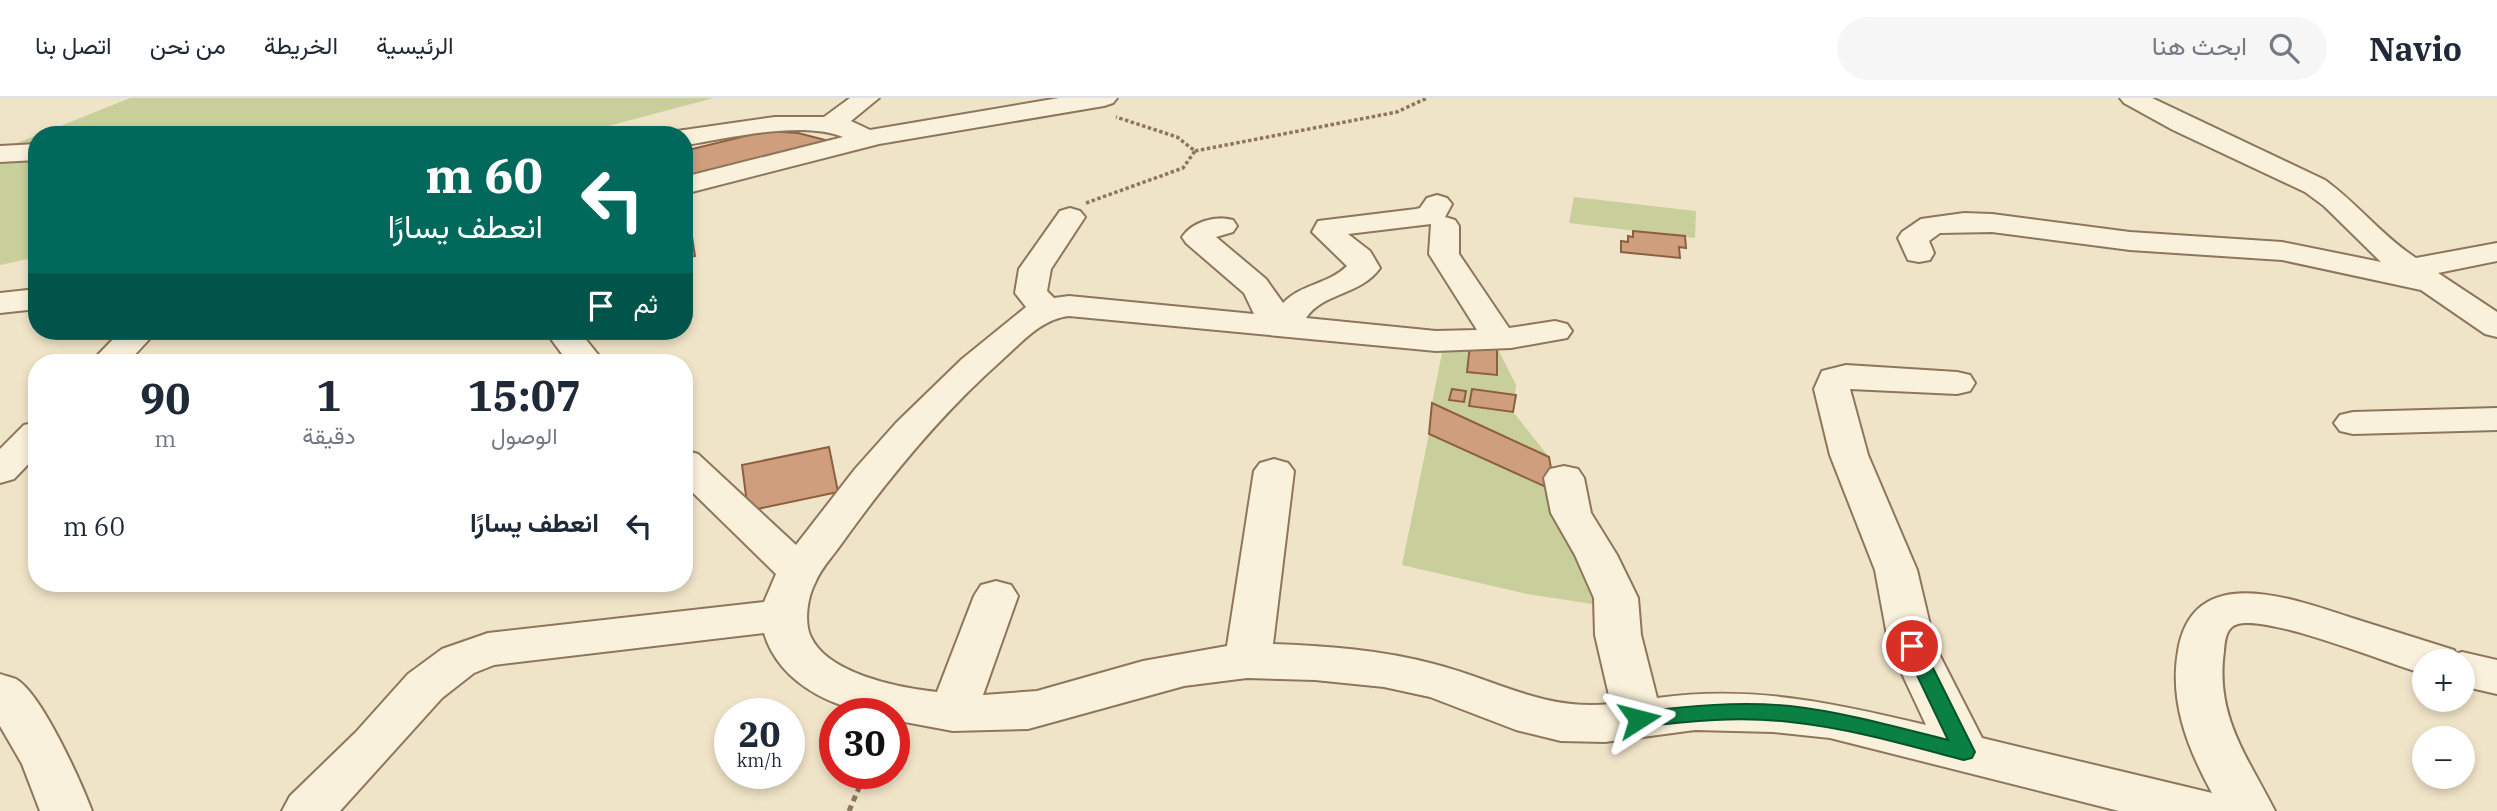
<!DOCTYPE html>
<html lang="ar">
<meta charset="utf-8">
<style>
:root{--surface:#fff;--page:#f6f6f7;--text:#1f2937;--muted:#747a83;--line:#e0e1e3}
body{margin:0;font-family:"IBM Plex Serif",Vazirmatn,serif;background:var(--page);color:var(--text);direction:rtl;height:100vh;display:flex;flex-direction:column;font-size:26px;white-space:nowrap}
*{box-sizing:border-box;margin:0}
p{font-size:23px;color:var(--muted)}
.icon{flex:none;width:38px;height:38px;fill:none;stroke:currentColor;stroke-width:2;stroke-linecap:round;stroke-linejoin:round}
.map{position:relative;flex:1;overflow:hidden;direction:ltr}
.side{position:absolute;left:28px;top:256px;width:665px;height:238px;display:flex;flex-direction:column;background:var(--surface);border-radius:28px;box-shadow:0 4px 10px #0003;direction:rtl}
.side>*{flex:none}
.hud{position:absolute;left:28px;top:28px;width:665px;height:214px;border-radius:28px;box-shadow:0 4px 10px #0003;direction:rtl;background:#00695c;color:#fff;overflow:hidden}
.buttons{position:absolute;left:2412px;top:551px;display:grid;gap:14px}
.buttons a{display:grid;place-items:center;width:63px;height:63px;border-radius:50%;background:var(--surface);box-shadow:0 4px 10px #0003;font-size:35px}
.speed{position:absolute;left:714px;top:600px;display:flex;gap:14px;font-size:35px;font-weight:700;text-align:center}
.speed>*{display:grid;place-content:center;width:91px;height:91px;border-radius:50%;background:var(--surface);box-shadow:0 4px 10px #0003;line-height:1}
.speed small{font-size:18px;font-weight:400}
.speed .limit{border:10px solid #d22;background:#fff;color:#111}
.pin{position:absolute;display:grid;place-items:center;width:60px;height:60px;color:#fff;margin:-30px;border:4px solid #fff;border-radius:50%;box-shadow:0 2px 7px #0007}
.me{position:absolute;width:77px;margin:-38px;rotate:81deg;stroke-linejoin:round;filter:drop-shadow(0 0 5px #0008)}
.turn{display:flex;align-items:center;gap:24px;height:147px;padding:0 35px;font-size:32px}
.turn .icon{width:91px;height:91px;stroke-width:2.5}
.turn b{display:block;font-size:49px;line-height:60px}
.then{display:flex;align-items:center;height:66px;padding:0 35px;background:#0003;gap:14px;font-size:26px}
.eta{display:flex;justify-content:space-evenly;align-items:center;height:119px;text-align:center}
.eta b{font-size:42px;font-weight:700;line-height:49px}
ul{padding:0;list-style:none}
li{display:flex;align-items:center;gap:21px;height:105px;padding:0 35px}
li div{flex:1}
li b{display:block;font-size:26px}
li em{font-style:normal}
header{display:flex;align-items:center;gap:42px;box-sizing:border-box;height:98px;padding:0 35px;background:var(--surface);border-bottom:2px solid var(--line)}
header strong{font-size:33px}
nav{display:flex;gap:38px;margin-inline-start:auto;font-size:24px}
.search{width:490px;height:63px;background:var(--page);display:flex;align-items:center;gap:18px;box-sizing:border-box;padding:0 24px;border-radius:38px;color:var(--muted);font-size:26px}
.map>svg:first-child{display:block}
.green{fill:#c9cf9b}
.building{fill:#cf9f7d;stroke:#8d5f41;stroke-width:2}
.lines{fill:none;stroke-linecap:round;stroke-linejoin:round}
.minor-casing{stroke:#8d765c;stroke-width:4}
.path-far1{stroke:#8d765c;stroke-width:3.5;stroke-dasharray:3.5 2.5;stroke-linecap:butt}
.path{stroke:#8d765c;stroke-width:5;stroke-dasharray:6 4.5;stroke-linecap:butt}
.minor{fill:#faf1dc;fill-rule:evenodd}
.route{fill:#0b8043;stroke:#07532c;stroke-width:2}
</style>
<header>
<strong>Navio</strong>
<div class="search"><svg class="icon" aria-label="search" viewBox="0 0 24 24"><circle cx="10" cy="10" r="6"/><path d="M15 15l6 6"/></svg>ابحث هنا</div>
<nav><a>الرئيسية</a><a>الخريطة</a><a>من نحن</a><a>اتصل بنا</a></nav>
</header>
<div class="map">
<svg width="2497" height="713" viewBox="0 0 2497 713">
<rect width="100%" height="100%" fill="#f0e4c8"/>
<g class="green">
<polygon points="130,0 714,0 574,37 38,37"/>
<polygon points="37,37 37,159 0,167 0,52"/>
<polygon points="1574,99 1696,113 1695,140 1569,125"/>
<polygon points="1444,245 1497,249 1516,287 1513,314 1549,359 1432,305"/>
<polygon points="1429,336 1555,393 1599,507 1527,496 1402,467"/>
</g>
<g class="building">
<polygon points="766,33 798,35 829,43 684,81 684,53"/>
<polygon points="684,106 687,106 695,158 684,160"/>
<polygon points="1633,133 1685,138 1686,150 1679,149 1680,160 1621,154 1621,143 1628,144 1628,138 1633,139"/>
<polygon points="1470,247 1497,249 1497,277 1467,274"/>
<polygon points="1452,291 1466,293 1464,304 1449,302"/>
<polygon points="1472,291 1516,297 1513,314 1469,308"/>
<polygon points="1432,305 1549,359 1555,393 1429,336"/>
<polygon points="829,349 838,394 748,413 742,367"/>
</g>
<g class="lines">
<defs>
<g id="minor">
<path d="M850,0H879L851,23L870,32L1059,0H1117L1113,5L1104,8L879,46L684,96V79L843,39C802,22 730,40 686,47L684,37H674L677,33L775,19H824Z"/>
<path d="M2120,0H2152L2325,82C2358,106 2382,138 2416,160L2497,145V163L2438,175L2497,214V239L2485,236L2421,192L2282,162L2130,152L1992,134L1940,135L1929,143L1934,155L1930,162L1919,164L1908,162L1898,140L1902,134L1921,121L1964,115L1992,116L2130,134L2282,144L2381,164L2324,108L2305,94L2173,32L2124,5Z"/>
<polygon points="37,46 37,62 0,64 0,48"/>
<path d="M1437,97L1447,100L1452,106L1445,119L1455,122L1459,128V156L1509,230L1555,223L1567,226L1572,233L1567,240L1511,250L1436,253L1069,218C1042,221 1023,243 1003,261C941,316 890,378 842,445C833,458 821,470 815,485C808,498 804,522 810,537C826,576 900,590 937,594L974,498L981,487L996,483L1011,487L1018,498L983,597L1037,593L1143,563L1227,548L1254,373L1260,365L1274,361L1288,365L1294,373L1273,546C1327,548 1382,552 1434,566C1497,582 1543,613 1611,606L1595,537L1594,500L1575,457L1551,415L1544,380L1550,371L1564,368L1578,371L1584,380L1591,415L1617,457L1638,500L1641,537L1657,600C1753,587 1834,605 1926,627L1889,548L1875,472L1830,357L1814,291L1822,273L1846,267L1957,274L1970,277L1975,285L1970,293L1957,296L1850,291L1868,357L1917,472L1935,548L1982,640L2212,695C2188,651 2169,604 2178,553C2193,461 2295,502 2352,520C2386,531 2420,541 2454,552L2456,556L2462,554L2497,562V596L2462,588V564H2424V576C2387,565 2269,517 2238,526C2226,529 2225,542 2224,553C2215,618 2247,658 2275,713H2119L1830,640L1773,634L1695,632L1605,644L1561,643L1516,632L1430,599L1384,589L1315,582L1247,580L1184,588L1028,631L953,633L894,622V616C843,616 780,589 764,535L494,567L474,575L442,600L340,713H282L290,698L356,634L408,576L442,551L488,535L764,504L776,476L684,386V352L698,356L796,447L855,371L896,325L962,261L1026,209L1015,195L1019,171L1060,113L1070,110L1080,113L1085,119L1051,171L1047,193L1054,200L1069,198L1254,216L1244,195L1186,145L1182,139C1192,124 1215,117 1233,122L1237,128L1233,134L1216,139L1266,181L1283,205C1301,186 1329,186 1347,168L1312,134L1318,123L1416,111L1420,110L1427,100ZM1431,126L1429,156L1477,232L1436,233L1306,220C1323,194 1360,198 1380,170L1370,153L1348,136Z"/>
<polygon points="37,191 37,211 0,215 0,195"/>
<polygon points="121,233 157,233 128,264 91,264"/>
<polygon points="545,233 579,233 604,264 568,264"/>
<polygon points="2497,310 2497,332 2353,336 2340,333 2334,325 2340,317 2353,314"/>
<polygon points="37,324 37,357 14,381 0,385 0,351 24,327"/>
<path d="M0,576C5,578 11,579 16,581C42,596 81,684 92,713H40L22,666L0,628Z"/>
</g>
</defs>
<use href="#minor" class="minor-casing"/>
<g class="path-far1">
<polyline points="1195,53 1397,14 1427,0"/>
<polyline points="1086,105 1183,70 1195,53 1177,39 1116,19"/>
</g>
<polyline class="path" points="849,713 865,676"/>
<use href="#minor" class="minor"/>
</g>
<path class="route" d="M1912,541L1919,543L1922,548L1975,654L1972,660L1964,662C1907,647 1849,630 1790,624C1739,618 1689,623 1639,629L1631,627L1629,621L1631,616L1639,614C1689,608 1739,603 1790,608C1843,614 1896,629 1948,642L1903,548L1906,543Z"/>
</svg>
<div class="buttons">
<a>+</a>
<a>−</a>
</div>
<div class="speed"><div>20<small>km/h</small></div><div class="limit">30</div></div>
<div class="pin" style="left:1912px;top:548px;background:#d93025"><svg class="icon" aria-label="arrive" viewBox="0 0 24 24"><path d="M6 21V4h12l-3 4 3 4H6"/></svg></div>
<svg class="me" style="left:1639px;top:621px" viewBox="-20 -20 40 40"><path d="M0-17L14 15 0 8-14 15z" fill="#0b8043" stroke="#fff" stroke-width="4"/></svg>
<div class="hud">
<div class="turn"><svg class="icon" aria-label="left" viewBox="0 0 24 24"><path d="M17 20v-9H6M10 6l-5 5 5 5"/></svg><div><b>60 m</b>انعطف يسارًا</div></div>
<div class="then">ثم<svg class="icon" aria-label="arrive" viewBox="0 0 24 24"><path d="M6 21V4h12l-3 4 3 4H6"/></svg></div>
</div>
<section class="side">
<div class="eta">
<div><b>15:07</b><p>الوصول</p></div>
<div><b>1</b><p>دقيقة</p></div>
<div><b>90</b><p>m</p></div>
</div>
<ul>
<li><svg class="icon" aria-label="left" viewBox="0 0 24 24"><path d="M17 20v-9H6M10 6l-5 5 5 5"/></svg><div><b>انعطف يسارًا</b></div><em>60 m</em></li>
</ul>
</section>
</div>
